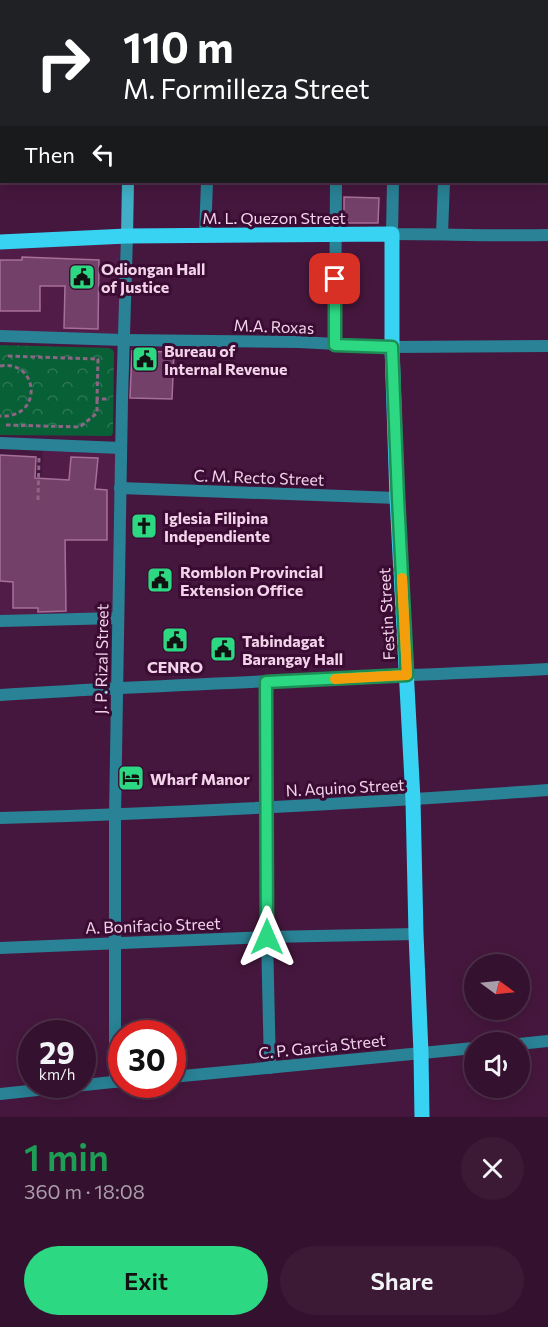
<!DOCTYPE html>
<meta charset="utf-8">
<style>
:root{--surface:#34112e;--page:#3c1a36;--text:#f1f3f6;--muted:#a99daa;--line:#4e314a;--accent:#2dd883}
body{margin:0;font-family:Commissioner,sans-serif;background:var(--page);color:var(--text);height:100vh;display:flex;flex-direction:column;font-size:22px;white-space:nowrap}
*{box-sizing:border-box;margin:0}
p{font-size:20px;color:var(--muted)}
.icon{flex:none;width:33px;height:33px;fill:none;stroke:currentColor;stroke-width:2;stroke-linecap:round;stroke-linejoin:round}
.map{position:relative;height:1117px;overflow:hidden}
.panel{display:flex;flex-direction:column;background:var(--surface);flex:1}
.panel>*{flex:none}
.top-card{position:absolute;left:0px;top:0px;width:549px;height:183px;box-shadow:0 3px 15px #0003,0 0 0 2px var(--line);background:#202124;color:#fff;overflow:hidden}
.needle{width:39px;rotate:105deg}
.buttons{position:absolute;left:464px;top:954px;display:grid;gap:12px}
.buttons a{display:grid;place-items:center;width:66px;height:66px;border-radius:50%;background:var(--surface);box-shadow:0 3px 15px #0003,0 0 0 2px var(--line);font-size:30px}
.speed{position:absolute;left:18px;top:1020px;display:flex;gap:12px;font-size:30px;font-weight:700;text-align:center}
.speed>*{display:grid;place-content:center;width:78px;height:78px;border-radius:50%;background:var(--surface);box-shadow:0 3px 15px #0003,0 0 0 2px var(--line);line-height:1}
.speed small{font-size:15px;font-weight:400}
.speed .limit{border:9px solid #d22;background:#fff;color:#111}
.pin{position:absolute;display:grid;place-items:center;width:51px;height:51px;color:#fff;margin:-26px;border-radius:12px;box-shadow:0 3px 9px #0006}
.me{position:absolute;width:66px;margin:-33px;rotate:0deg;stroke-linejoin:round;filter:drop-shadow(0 0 4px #0008)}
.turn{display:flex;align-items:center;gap:21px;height:126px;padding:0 24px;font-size:27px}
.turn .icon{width:78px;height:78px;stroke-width:2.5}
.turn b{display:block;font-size:42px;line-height:51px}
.then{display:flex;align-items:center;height:57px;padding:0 24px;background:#0003;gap:12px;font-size:22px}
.round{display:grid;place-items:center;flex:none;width:63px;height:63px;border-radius:32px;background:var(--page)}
.summary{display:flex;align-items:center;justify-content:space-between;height:102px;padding:0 24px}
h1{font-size:36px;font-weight:600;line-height:45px;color:#1e9e55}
.button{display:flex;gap:12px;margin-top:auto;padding:12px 24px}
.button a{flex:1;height:69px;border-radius:36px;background:var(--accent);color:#111;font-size:24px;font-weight:600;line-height:69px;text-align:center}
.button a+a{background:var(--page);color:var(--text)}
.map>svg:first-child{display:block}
.built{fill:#521c49}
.park{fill:url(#park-crowns)}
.water{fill:#3b4293}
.building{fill:#724068;stroke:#a66f99;stroke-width:1.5}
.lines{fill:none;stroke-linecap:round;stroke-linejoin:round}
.path{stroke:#8d6585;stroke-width:3;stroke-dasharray:4.5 3;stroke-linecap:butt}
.street{stroke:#298295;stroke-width:12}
.secondary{stroke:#40afc7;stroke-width:12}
.primary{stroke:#38d3f3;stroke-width:15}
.route-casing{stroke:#1d8c55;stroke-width:15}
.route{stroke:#2dd883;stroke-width:10}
.slow{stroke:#f59e0b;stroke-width:10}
.labels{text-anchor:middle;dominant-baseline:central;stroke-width:6;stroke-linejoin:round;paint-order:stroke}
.street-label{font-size:16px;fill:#f2d3e9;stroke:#3b0c33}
.poi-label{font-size:16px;font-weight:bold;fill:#f2d3e9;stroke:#3b0c33;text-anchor:start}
</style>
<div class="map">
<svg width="548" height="1117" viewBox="0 0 548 1117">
<defs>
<pattern id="park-crowns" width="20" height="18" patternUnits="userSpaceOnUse" patternTransform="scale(1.5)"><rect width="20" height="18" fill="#076036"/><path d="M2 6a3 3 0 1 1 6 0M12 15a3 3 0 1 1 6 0" fill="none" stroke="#2c7653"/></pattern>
</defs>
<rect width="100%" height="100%" fill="#46173e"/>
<g class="built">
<polygon points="127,236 123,340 0,336 0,242"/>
<polygon points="43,445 121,448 118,618 0,621 0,548 41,501"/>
</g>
<polygon class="park" points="0,345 109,348 113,350 114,353 113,433 111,436 0,435"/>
<polygon class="water" points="0,0 548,0 548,25 548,2 2,2 1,32 0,32"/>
<g class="building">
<polygon points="344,197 379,198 378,223 344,223"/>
<polygon points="22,257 99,260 98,329 64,328 65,286 40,286 40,311 0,311 0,260 22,260"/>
<polygon points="132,351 174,352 172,399 130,398"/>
<polygon points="0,455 36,457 35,478 69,480 71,457 98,458 95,489 107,490 107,540 65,540 66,611 38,612 38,608 13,608 13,582 0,581"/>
</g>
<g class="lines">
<g class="path">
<polyline points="8,356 98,359 97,399 109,399"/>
<path d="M0,366C39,359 44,419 0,416"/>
<polyline points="6,425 80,427 97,413 97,399"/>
<polyline points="38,500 39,458"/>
</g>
<g class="street">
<polyline points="0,50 2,50"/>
<path d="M393,182L392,234C444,234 496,236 548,235"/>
<polyline points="442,234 444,182"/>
<polyline points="205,235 207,182"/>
<polyline points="0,336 123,340 299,342 392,347 548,346"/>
<polyline points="335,345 336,182"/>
<polyline points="0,443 121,448"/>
<polyline points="120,488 397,498"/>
<polyline points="0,621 118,618"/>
<polyline points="266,682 267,937 270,1068"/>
<path d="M0,695C182,683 365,678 548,669"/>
<path d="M0,818C183,813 365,803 548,790"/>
<polyline points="0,948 267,937 416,934"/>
<polyline points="519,1044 548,1041"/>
<polyline points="172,1077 474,1048"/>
<polyline points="115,1082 115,815 122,400 127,236"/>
<polyline points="0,1094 122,1081"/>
</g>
<g class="secondary">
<polyline points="129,2 129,0"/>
<polyline points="127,236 128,182"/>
</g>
<polyline class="primary" points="0,242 127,236 392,234 392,347 397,498 413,800 416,934 421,1053 422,1117"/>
</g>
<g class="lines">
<defs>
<polyline id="route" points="267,937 266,682 407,675 398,498 392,347 335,345 335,279"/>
</defs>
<use href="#route" class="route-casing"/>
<use href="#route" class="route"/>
<polyline class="slow" points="335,679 407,675 402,578"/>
</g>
<defs>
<symbol id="civic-square" viewBox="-11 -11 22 22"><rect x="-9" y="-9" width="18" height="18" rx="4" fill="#2dd883" stroke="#3b0c33"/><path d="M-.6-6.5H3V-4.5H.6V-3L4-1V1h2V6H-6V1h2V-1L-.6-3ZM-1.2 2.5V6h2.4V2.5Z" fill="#111"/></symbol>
<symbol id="church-square" viewBox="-11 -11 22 22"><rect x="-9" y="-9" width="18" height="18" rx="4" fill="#2dd883" stroke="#3b0c33"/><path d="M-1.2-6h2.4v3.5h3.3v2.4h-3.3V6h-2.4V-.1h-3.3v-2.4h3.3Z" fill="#111"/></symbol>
<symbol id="hotel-square" viewBox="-11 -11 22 22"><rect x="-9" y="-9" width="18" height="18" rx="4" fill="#2dd883" stroke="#3b0c33"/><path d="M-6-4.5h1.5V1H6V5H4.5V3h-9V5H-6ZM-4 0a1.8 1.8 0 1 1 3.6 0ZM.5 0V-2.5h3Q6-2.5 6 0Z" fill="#111"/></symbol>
</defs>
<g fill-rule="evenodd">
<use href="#civic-square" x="67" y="262" width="30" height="30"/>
<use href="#civic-square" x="130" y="344" width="30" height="30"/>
<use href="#church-square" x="129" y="511" width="30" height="30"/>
<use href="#civic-square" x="145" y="565" width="30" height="30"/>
<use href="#civic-square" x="160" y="625" width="30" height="30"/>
<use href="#civic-square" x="208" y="634" width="30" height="30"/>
<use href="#hotel-square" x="116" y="763" width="30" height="30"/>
</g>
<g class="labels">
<g class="street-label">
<text x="274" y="217">M. L. Quezon Street</text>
<text transform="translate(274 326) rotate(2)">M.A. Roxas</text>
<text transform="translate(259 477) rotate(2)">C. M. Recto Street</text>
<text transform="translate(386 614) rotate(-93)">Festin Street</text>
<text transform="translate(101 659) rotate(-89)">J. P. Rizal Street</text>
<text transform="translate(345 787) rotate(-3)">N. Aquino Street</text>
<text transform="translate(153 925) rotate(-2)">A. Bonifacio Street</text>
<text transform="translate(322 1046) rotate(-6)">C. P. Garcia Street</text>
</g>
<g class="poi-label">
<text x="101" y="268">Odiongan Hall<tspan x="101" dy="18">of Justice</tspan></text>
<text x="164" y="350">Bureau of<tspan x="164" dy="18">Internal Revenue</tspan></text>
<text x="164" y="517">Iglesia Filipina<tspan x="164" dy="18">Independiente</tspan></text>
<text x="180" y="571">Romblon Provincial<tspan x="180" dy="18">Extension Office</tspan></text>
<text x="242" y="640">Tabindagat<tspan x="242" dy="18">Barangay Hall</tspan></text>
<text x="175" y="666" text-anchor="middle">CENRO</text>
<text x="150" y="778">Wharf Manor</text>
</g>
</g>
</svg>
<div class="buttons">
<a><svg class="needle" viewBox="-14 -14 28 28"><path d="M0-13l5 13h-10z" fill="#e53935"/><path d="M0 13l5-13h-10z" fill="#a99daa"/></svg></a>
<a><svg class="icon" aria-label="sound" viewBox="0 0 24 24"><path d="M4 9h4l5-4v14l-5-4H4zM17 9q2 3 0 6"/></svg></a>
</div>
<div class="speed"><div>29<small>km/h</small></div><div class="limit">30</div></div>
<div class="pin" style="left:335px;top:279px;background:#d93025"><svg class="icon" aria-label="arrive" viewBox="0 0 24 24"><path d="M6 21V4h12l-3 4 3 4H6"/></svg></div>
<svg class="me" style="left:267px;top:937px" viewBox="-20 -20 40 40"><path d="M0-17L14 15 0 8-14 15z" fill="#2dd883" stroke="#fff" stroke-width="4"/></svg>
<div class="top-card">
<div class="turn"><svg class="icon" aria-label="right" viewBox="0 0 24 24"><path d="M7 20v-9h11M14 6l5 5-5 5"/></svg><div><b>110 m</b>M. Formilleza Street</div></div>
<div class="then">Then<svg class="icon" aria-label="left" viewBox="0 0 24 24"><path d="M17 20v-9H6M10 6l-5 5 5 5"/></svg></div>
</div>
</div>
<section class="panel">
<div class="summary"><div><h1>1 min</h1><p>360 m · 18:08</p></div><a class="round"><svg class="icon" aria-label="close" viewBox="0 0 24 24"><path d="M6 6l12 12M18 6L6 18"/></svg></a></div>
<div class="button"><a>Exit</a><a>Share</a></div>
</section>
